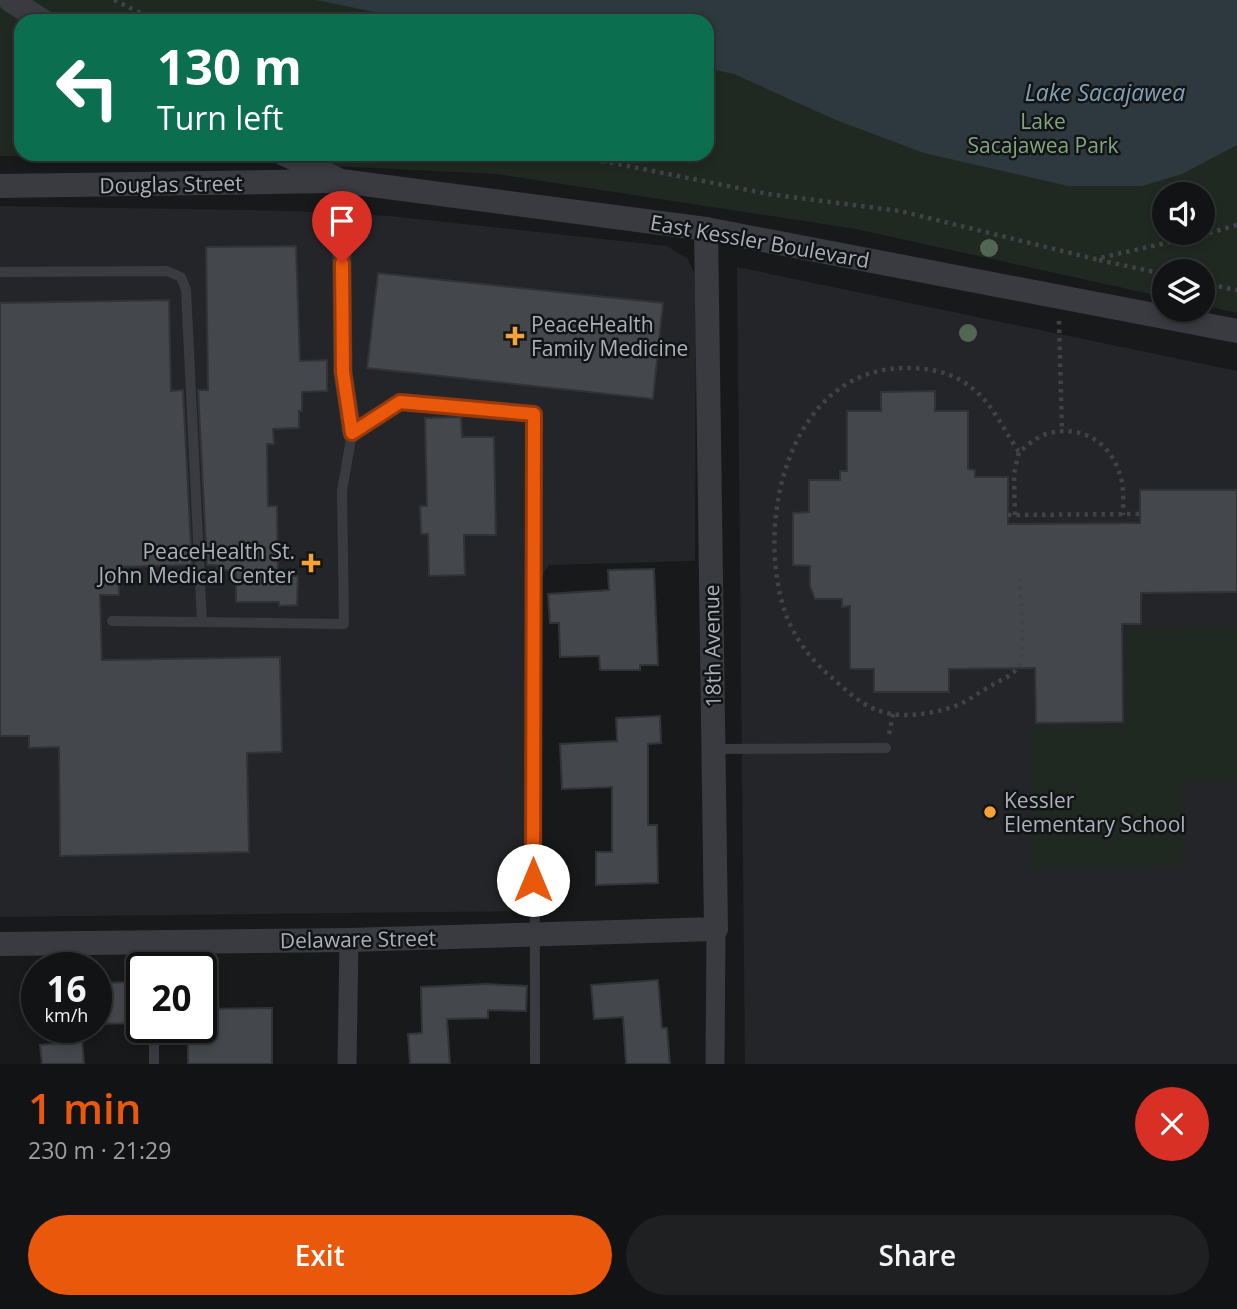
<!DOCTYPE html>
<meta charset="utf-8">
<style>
:root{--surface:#121314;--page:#1f2022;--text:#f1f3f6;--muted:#9c9ea0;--line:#313234;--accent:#ea580c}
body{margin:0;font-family:"Open Sans",sans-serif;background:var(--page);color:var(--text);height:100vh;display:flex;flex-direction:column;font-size:26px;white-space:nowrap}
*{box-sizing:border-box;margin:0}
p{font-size:23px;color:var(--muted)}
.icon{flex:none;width:38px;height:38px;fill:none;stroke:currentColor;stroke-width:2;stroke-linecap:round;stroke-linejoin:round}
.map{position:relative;height:1064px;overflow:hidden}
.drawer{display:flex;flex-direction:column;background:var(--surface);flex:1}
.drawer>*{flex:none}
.banner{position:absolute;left:14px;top:14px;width:700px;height:147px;border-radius:21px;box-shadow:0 4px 10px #0003,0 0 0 2px var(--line);background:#0b6e4f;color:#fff;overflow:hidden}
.fabs{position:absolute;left:1152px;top:182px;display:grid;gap:14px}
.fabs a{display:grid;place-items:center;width:63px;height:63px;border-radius:50%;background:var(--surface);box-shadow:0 4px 10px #0003,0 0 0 2px var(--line);font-size:35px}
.speed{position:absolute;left:21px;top:952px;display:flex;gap:14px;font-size:35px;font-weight:700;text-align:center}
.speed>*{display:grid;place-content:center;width:91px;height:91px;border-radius:50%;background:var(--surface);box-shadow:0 4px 10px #0003,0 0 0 2px var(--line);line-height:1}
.speed small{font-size:18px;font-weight:400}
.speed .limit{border:4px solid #111;border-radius:10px;background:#fff;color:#111}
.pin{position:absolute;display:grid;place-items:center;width:60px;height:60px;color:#fff;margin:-72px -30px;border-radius:50% 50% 50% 0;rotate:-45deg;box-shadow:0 0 7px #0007}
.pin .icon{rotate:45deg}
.me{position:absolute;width:77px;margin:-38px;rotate:0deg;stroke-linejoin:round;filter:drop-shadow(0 0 5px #0008)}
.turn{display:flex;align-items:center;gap:24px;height:147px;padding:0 28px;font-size:32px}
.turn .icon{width:91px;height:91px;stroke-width:2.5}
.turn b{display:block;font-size:49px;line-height:60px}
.round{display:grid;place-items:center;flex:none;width:74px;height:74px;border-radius:37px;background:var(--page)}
.headline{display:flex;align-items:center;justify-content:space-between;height:119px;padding:0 28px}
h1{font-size:42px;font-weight:600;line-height:52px;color:var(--accent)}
.button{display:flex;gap:14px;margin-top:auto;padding:14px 28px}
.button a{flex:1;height:80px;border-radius:42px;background:var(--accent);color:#fff;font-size:28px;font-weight:600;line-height:80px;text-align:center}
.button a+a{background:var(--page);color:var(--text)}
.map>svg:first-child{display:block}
.built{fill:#242528}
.green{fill:#202921;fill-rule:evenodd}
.water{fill:#2e393f}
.building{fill:#44474b;stroke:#323337;stroke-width:2}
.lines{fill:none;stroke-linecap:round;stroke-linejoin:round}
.path{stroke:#3f4247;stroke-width:4.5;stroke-dasharray:3.5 5;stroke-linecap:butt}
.service{stroke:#393b40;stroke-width:10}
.minor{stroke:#393b40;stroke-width:19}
.tertiary{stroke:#393b40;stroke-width:24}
.tree{fill:#526753}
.route-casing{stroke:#983908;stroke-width:18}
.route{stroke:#ea580c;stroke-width:12}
.poi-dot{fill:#f7a334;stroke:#131416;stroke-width:2.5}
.labels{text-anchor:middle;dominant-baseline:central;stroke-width:5;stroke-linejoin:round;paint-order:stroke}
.park-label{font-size:21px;fill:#82a681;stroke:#131416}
.street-label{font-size:21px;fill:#aab1bb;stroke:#131416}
.poi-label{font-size:21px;fill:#aab1bb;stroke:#131416;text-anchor:start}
.water-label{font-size:23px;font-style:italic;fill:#81a2b6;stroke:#131416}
</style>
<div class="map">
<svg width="1237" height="1064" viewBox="0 0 1237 1064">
<rect width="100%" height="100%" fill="#18191b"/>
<g class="built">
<polygon points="0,206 293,211 389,216 667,246 688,259 696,277 695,561 549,565 526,600 528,911 0,917"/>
<polygon points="737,267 1237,371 1237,1064 745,1064"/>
</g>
<g class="green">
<path d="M0,0H1237V313L1202,305V271H1164V297L856,229L497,174L121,156H0ZM21,21H707V154H21ZM1164,194H1202V233H1164Z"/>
<polygon points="1237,627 1237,781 1183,782 1184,865 1032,867 1030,728 1127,726 1126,629"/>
</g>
<polygon class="water" points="316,0 1237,0 1237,145 1182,174 1142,186 1068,186 924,153 836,120 734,74 707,68 707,21 419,21"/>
<g class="building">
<polygon points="296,246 300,361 327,360 327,391 302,392 302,411 299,411 299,428 273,429 274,444 267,444 268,506 277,506 278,576 298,576 297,605 279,606 279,602 236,602 236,570 218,570 217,565 207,565 198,390 208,390 206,247"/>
<polygon points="378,273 663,303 653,399 367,368"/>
<polygon points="169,300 171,391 183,390 192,565 119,567 119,595 100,595 102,660 280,657 282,752 247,753 249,852 60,856 59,747 29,748 29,736 0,736 0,303"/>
<polygon points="935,391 935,411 968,411 968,469 975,470 975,477 1008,477 1008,524 1140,523 1140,490 1237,490 1237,592 1141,593 1141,624 1122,624 1123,722 1036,723 1035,668 949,669 949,692 874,692 874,669 850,669 850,606 842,607 842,599 815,599 810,586 810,566 793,565 793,513 809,512 809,480 840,480 840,471 847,471 847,411 881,411 881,392"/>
<polygon points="461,417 462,437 494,437 496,535 464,535 465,575 429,576 428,534 421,534 420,506 427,506 425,418"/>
<polygon points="654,569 658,665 640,665 640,670 600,670 599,656 560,657 559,623 550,623 548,594 609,590 608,570"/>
<polygon points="660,716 661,743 648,744 648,825 657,825 658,883 596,885 596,852 612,852 612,787 562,789 560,744 617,741 616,718"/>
<polygon points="658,980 662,1028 667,1028 670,1064 626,1064 623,1017 594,1019 591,985"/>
<polygon points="138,982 139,1023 96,1024 96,983"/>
<polygon points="487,984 527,986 526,1011 488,1010 488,1018 447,1019 450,1064 410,1064 408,1034 422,1033 421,987"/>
<polygon points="272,1008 272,1064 188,1064 188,1027 201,1027 201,1009"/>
<polygon points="82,1041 84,1064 42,1064 40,1045"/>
</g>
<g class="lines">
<g class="path">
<polyline points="114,0 157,21"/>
<polyline points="534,154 608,162 768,194 900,211 1095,259 1206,234 1237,225"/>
<polyline points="1099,260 1164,274"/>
<polyline points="1202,283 1237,290"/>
<polyline points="1059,321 1062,432"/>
<polyline points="1008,515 1140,514"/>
<polyline points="1015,515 1014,474 1019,452"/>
<path d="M1020,578C1020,600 1024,638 1021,658C1019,674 1004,678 992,685C981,691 971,699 960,704C942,712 912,717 892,714C867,711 848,692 830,676C811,660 793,636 785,612C754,520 790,366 908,368C931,368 954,373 972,388C992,403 1005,432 1019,452C1027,446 1036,437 1046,434C1083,423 1114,444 1122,482C1124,492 1123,504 1123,515"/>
<polyline points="889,734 893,714"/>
</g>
<g class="service">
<polyline points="0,272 167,271 181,277 186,290 202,622"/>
<polyline points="112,621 344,624 342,491 352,433 400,402 534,414 535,1064"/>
<polyline points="714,749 886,748"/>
<polyline points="153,942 153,968"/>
<polyline points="154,1027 154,1064"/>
</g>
<g class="minor">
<polyline points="341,181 343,372 352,433"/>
<polyline points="347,1064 349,940"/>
<polyline points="715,1064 716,929"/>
</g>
<g class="tertiary">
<polyline points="10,0 43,21"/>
<polyline points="284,154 341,181 706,229 1237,331"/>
<polyline points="0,186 334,181"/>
<polyline points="0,944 349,940 716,929 706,229"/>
</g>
</g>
<g class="tree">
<circle cx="989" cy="248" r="9"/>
<circle cx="968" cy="333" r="9"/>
</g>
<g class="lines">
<defs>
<polyline id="route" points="342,263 343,372 352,433 400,402 534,414 533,880"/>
</defs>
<use href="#route" class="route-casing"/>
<use href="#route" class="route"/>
</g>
<g class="poi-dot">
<path d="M511.5 325.5h7v7h7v7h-7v7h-7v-7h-7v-7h7z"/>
<path d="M307.5 552.5h7v7h7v7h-7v7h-7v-7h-7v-7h7z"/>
<circle cx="990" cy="812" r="7"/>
</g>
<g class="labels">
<g class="park-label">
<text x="1043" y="121">Lake<tspan x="1043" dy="24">Sacajawea Park</tspan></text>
</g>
<g class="street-label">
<text transform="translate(171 184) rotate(-1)">Douglas Street</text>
<text transform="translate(760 241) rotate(10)">East Kessler Boulevard</text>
<text transform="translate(712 646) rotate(-91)">18th Avenue</text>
<text transform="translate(358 939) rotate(-1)">Delaware Street</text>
</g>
<g class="poi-label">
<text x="531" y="324">PeaceHealth<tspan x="531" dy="24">Family Medicine</tspan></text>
<text x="295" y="551" text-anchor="end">PeaceHealth St.<tspan x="295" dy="24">John Medical Center</tspan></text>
<text x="1004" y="800">Kessler<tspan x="1004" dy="24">Elementary School</tspan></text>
</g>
<g class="water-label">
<text x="1105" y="92">Lake Sacajawea</text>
</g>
</g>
</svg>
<div class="fabs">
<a><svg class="icon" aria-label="sound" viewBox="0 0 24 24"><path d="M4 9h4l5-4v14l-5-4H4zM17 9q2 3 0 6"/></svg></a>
<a><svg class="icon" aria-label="layers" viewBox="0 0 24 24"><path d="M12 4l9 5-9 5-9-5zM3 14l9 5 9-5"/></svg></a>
</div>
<div class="speed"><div>16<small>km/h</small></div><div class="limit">20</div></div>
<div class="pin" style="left:342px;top:263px;background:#d93025"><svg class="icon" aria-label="arrive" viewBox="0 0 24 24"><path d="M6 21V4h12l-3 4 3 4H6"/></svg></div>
<svg class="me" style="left:533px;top:880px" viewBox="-20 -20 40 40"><circle r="19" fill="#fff"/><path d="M0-13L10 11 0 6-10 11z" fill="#ea580c"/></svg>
<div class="banner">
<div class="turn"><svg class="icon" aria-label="left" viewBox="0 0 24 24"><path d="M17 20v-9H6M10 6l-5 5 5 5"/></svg><div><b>130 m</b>Turn left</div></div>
</div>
</div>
<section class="drawer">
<div class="headline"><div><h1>1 min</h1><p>230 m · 21:29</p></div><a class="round" style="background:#d93025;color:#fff"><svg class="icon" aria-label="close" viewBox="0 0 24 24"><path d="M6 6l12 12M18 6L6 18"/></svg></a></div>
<div class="button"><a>Exit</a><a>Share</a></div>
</section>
